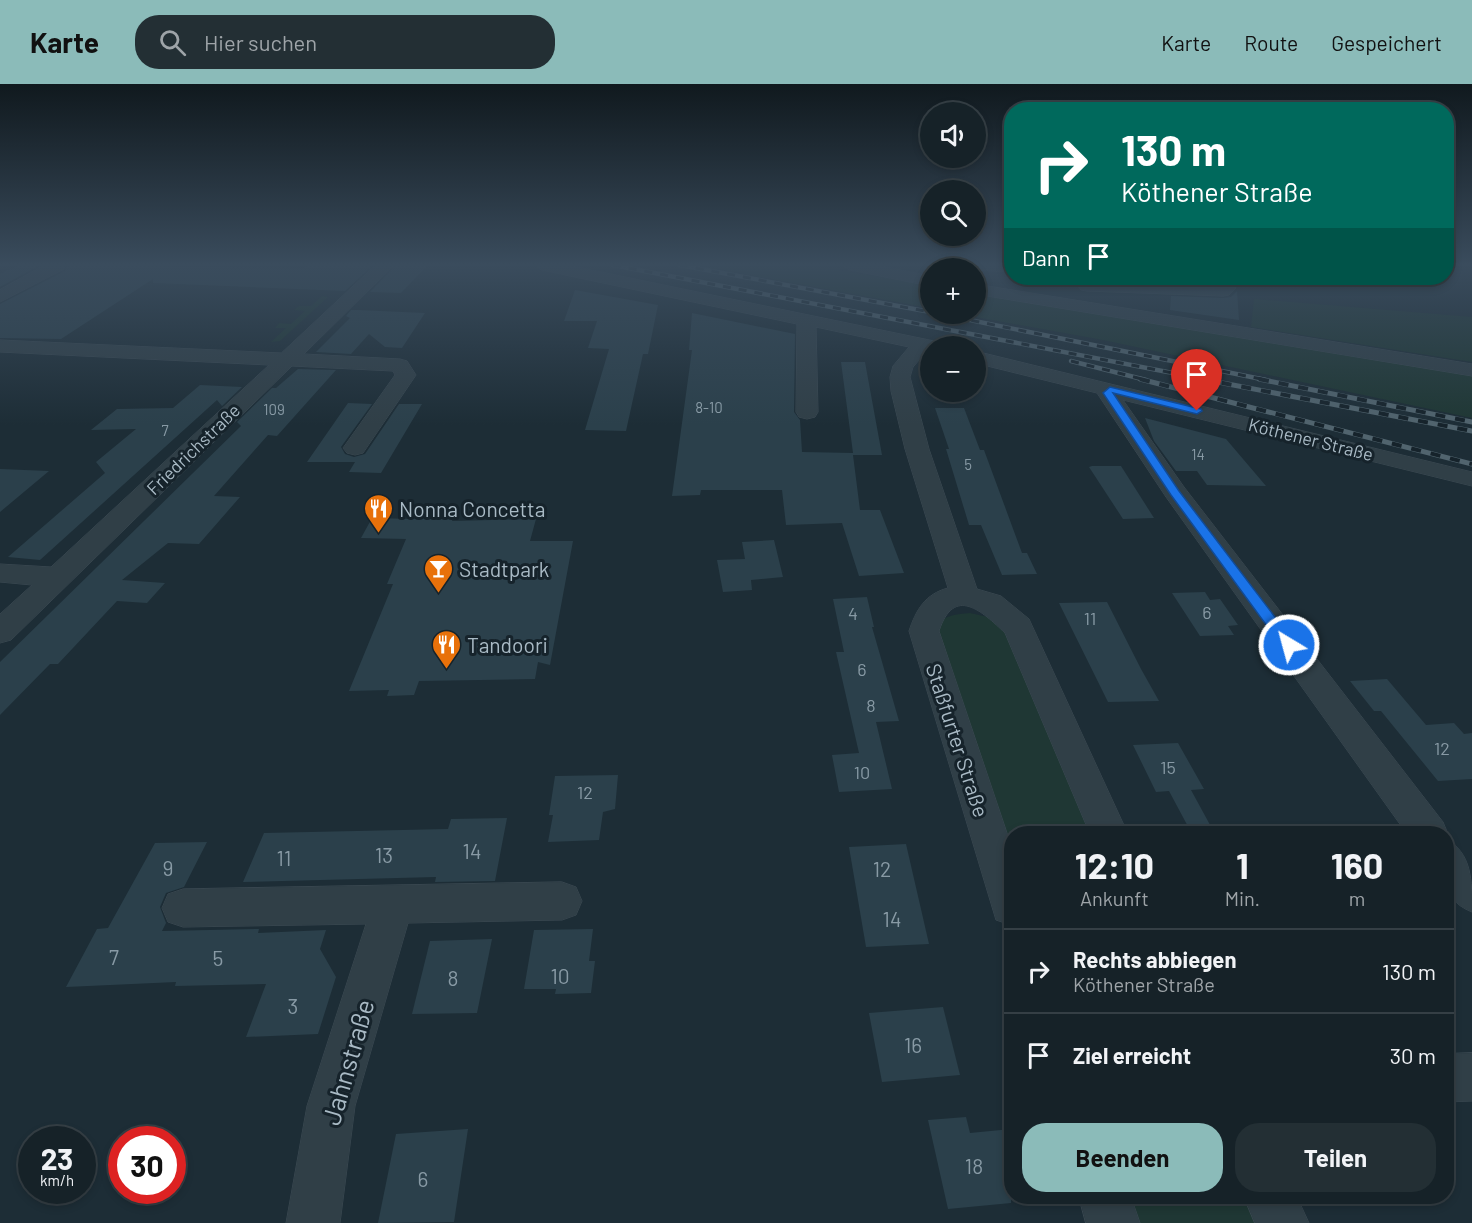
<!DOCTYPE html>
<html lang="de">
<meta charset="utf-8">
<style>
:root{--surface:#162228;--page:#232f34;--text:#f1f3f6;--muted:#9ea4a8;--line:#353f45;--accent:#8bbbb9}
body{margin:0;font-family:Barlow,sans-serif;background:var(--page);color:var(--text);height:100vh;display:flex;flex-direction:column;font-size:22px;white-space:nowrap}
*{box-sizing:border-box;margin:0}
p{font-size:20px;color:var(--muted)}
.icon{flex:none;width:33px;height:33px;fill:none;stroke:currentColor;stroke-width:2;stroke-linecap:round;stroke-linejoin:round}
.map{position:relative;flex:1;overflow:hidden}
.side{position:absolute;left:1004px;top:742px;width:450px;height:378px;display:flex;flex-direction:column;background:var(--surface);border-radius:24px;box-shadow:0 3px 9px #0003,0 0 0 2px var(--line)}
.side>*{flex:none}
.banner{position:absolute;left:1004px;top:18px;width:450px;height:183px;border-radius:24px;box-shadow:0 3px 9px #0003,0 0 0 2px var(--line);background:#00695c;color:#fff;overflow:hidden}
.buttons{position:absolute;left:920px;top:18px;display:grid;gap:12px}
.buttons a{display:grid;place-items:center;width:66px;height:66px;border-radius:50%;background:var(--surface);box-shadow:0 3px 9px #0003,0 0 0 2px var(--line);font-size:30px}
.speed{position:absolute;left:18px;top:1042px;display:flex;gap:12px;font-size:30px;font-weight:700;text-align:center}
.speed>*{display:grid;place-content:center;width:78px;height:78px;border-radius:50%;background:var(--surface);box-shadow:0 3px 9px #0003,0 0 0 2px var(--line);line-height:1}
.speed small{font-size:15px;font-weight:400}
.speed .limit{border:9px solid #d22;background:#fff;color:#111}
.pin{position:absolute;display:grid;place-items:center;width:51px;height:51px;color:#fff;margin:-62px -26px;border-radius:50% 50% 50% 0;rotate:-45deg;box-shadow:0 0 6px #0007}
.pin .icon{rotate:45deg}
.me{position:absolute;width:66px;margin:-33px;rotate:323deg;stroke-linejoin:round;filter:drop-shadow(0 0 4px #0008)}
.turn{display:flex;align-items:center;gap:21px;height:126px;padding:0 18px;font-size:27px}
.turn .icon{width:78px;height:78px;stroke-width:2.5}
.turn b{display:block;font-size:42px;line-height:51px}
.then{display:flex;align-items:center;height:57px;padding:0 18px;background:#0003;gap:12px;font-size:22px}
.eta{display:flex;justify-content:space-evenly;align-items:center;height:102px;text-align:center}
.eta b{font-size:36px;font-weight:700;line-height:42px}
.action{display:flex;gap:12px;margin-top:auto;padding:12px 18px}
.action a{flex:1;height:69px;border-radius:24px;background:var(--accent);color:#111;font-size:24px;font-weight:700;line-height:69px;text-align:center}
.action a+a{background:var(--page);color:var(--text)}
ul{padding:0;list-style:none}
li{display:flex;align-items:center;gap:18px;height:84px;padding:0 18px;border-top:2px solid var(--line)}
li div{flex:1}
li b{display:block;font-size:22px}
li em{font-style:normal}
header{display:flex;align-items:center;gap:36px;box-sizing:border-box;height:84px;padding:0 30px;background:var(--accent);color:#111}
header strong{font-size:28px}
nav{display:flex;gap:33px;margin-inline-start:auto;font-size:21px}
.search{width:420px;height:54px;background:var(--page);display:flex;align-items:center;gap:15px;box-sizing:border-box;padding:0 21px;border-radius:24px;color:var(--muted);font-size:22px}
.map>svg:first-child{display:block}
.green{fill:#1f3734}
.building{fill:#2b404b}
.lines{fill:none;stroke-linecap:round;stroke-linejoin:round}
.minor-casing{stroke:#3c4a53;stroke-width:1}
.minor{fill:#303f47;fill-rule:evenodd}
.rail-far1-casing{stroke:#51646e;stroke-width:4.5}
.rail-casing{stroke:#51646e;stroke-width:5}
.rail-far1{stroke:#16232b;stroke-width:3;stroke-dasharray:8;stroke-linecap:butt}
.rail{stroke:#16232b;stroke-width:4;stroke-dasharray:10;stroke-linecap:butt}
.route{fill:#1a73e8;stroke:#114b97;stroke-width:1.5}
.labels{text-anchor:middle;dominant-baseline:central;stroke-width:6;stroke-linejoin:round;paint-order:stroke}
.far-number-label{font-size:15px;fill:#889aa5}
.far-street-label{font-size:18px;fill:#a9bac5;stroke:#16232b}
.number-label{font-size:18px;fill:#889aa5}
.poi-label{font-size:21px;fill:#a9bac5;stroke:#16232b;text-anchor:start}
.street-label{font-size:21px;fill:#a9bac5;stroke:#16232b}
.near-number-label{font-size:21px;fill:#889aa5}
.near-street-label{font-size:26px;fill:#a9bac5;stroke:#16232b}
</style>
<header>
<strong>Karte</strong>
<div class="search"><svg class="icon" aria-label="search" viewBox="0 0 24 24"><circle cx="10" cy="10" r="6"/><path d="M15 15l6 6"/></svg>Hier suchen</div>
<nav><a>Karte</a><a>Route</a><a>Gespeichert</a></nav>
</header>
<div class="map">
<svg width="1472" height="1139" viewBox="0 0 1472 1139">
<rect width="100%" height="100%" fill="#1d2d36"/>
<g class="green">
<polygon points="696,181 805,181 930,201 930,224"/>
<polygon points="975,208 1472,291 1472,334 1103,256 959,230 975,230"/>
<polygon points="322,212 328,213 280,257 271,258 286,244 275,244 279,239 291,240 305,227 294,226 299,222 311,222"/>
<polygon points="1254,215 1472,233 1472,278 1251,243"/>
<path d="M970,529L988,533L1002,540L1099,750H1011V791L936,542C945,531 956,530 970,529Z"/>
<polygon points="1122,1113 1250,1113 1261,1139 1127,1139"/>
</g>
<g class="building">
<polygon points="18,181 40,181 0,203 0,190"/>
<polygon points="68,181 304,184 307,181 373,181 345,207 153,199 153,195 61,255 0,254 0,220 65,187"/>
<polygon points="396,181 428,181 401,209 370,208"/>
<polygon points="1159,194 1205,194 1211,199 1162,197"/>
<polygon points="575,206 658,221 648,270 643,270 626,347 585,346 609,265 588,264 597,237 564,237"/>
<polygon points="1237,207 1239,236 1170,226 1171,212 1223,214 1231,213"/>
<polygon points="351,226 358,226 425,229 402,264 385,263 369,250 351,270 316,268 350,234 346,232"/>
<polygon points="692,229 795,250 794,328 800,336 802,368 853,369 841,278 865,278 882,371 853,371 860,426 880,426 904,489 859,492 842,439 786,441 782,406 701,406 700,411 672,412 692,266 689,266"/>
<polygon points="298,285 336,286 277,352 268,351 214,412 240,413 199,460 168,459 122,496 165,499 147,519 117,517 58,580 50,580 0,631 0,578 241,342 237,338 272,304 276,304"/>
<polygon points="200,301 242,303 222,322 217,316 40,476 8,473 105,389 96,378 136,345 91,346 117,325 173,324"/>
<polygon points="348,319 372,320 341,363 345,370 354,373 365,370 399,320 422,320 381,389 349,388 355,378 307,378"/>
<polygon points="935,324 964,324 980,366 984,366 1022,469 1027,469 1037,490 1002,491 981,441 969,441 946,365 949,365"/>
<polygon points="1145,334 1226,355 1266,402 1207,401 1197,387 1176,387 1154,357"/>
<polygon points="1092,382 1121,382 1154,434 1123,435 1089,383"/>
<polygon points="0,385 49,387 0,428"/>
<polygon points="454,430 452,437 536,435 530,457 573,457 550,581 538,578 535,595 419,597 414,611 387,612 389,606 349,607 393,500 387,500 406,455 361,454 372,434 414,435 416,431"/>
<polygon points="774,456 783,493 751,496 752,506 723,508 717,476 745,475 742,458"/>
<polygon points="1205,508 1210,516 1220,515 1238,541 1228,542 1234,551 1200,552 1172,509"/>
<polygon points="867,513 874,543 872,543 899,637 876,638 892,705 839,708 832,671 859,669 836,568 844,568 833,515"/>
<polygon points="1107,518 1141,585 1159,617 1108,618 1059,519"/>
<polygon points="1387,595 1426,641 1454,639 1464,650 1472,649 1472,695 1438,697 1381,627 1374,627 1350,597"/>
<polygon points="1178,659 1204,705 1191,706 1215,750 1192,750 1169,707 1156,708 1133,661"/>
<polygon points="618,691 615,725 603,728 599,756 548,758 553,731 549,731 555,692"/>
<polygon points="507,734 495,797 435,798 436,793 243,798 264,749 448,745 451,735"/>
<polygon points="207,758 184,803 166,809 160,823 166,839 162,847 259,845 258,849 326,846 320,865 336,893 318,950 246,953 266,900 175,902 176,898 66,903 97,845 108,844 155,759"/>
<polygon points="906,760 929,860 866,863 849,763"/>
<polygon points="593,845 589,877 595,877 591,909 555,910 556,905 524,905 534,846"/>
<polygon points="492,855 477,929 412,930 430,857"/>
<polygon points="943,923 960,991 882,998 869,929"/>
<polygon points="966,1033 970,1049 1011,1045 1011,1119 948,1125 928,1036"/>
<polygon points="468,1045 454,1138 378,1139 396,1050"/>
</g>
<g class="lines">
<defs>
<g id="minor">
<polygon points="45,181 66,181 64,185 0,218 0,206"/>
<polygon points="376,181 394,181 304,270 400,275 407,277 416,291 363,369 355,371 347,369 343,364 395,291 393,287 292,282 11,556 0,559 0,530 32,501 0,498 0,480 51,483 269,281 0,268 0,256 281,269"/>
<path d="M534,181H567L939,258L942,262H930V268L927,267L913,283L910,293L929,365L977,505L1001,512L1029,535L1128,750H1090L1005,549C982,527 954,501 939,547L1011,761V841L996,836L909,547C916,526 925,510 948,504L905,365L891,307L890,293L893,282L909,263L816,243L818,328L815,333L807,335L799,333L796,328L797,240L542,186Z"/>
<polygon points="842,181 876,181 930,192 930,202 850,186"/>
<polygon points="937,181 1011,181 1011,188 939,184"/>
<polygon points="1210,194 1227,194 1236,204 1229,211 1223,212 1087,207 1081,206 1078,202 1081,198 1087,197 1215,201"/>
<polygon points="975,200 1472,280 1472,292 975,210"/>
<polygon points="975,267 1472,388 1472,402 1123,316 1184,403 1443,738 1448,750 1446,755 1446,750 1407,750 1166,413 1097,309 975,279"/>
<path d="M1446,755C1472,769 1472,796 1472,828C1437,814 1446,787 1446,755Z"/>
<polygon points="562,798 576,803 582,817 576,831 562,836 408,839 355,1022 340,1139 286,1139 307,1022 366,840 183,843 168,838 162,824 168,810 183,805"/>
<polygon points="1472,969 1472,1017 1446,1018 1446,970"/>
<polygon points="1079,1113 1131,1113 1140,1139 1086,1139"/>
<polygon points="1244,1113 1297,1113 1309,1139 1255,1139"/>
</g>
</defs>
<use href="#minor" class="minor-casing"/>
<use href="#minor" class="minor"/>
<defs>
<g id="rail-far1">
<polyline points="613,181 1209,296"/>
<polyline points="680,181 930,228"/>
<polyline points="940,230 1266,296"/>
<polyline points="1071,277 1146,296"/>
</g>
<g id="rail">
<polyline points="1140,295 1472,380"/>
<polyline points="1202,295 1472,347"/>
<polyline points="1259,295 1472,338"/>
</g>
</defs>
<use href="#rail-far1" class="rail-far1-casing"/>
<use href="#rail" class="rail-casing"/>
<use href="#rail-far1" class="rail-far1"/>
<use href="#rail" class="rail"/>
</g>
<linearGradient id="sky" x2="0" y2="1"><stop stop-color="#10191e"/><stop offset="0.53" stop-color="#3a4c5d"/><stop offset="1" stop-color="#3a4c5d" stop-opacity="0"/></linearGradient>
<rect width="1472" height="341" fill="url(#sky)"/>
<polygon class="route" points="1110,303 1201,325 1202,327 1197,330 1113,309 1179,407 1294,558 1296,561 1294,565 1284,565 1171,411 1103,309"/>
<defs>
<symbol id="restaurant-pin" viewBox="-11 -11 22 30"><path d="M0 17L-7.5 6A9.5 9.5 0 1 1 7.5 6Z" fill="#e8710a" stroke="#16232b"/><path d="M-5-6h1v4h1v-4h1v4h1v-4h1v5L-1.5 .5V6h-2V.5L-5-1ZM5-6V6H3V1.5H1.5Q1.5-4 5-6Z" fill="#fff"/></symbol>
<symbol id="bar-pin" viewBox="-11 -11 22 30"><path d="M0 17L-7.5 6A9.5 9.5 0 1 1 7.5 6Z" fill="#e8710a" stroke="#16232b"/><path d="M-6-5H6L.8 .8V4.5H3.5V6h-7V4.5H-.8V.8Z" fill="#fff"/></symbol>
</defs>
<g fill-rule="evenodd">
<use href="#restaurant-pin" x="362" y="408" width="33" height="45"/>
<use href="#bar-pin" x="422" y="468" width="33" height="45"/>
<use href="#restaurant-pin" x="430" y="544" width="33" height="45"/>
</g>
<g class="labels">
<g class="far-number-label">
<text x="709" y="323">8-10</text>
<text x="274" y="325">109</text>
<text x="165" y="346">7</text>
<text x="1198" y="370">14</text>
<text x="968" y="380">5</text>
</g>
<g class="far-street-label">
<text transform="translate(1311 355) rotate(14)">Köthener Straße</text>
<text transform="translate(193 365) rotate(-44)">Friedrichstraße</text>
</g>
<g class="number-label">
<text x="1207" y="528">6</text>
<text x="853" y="529">4</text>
<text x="1090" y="534">11</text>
<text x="862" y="585">6</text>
<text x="871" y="621">8</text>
<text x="1442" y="664">12</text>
<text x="1168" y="683">15</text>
<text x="862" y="688">10</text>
<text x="585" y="708">12</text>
</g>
<g class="poi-label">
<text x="399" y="424">Nonna Concetta</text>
<text x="459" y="484">Stadtpark</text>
<text x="467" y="560">Tandoori</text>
</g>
<g class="street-label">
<text transform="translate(958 656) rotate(72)">Staßfurter Straße</text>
</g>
<g class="near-number-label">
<text x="472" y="766">14</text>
<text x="384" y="770">13</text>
<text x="284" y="773">11</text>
<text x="168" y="783">9</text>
<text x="882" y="784">12</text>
<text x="892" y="834">14</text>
<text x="114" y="872">7</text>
<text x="218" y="873">5</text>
<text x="560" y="891">10</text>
<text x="453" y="893">8</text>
<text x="293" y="921">3</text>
<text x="913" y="960">16</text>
<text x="974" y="1081">18</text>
<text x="423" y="1094">6</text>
</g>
<g class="near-street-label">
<text transform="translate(347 978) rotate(-74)">Jahnstraße</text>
</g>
</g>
</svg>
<div class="buttons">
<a><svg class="icon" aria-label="sound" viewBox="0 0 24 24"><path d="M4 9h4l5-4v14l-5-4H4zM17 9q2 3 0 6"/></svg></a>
<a><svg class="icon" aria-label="search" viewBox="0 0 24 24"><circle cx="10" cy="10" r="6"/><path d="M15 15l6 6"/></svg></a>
<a>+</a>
<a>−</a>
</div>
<div class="speed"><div>23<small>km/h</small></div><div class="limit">30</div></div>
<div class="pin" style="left:1197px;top:327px;background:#d93025"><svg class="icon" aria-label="arrive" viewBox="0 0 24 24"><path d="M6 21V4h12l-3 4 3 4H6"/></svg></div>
<svg class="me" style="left:1289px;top:561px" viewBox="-20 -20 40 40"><circle r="17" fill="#1a73e8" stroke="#fff" stroke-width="3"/><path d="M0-11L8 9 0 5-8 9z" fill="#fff"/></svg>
<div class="banner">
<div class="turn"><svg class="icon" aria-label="right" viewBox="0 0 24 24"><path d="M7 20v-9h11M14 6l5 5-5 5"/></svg><div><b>130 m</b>Köthener Straße</div></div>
<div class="then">Dann<svg class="icon" aria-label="arrive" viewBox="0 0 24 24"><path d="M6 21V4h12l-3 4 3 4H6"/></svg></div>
</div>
<section class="side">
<div class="eta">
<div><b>12:10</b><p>Ankunft</p></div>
<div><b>1</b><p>Min.</p></div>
<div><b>160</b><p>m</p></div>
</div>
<ul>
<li><svg class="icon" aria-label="right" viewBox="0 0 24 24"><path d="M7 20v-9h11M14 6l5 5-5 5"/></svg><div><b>Rechts abbiegen</b><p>Köthener Straße</p></div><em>130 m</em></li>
<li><svg class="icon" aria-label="arrive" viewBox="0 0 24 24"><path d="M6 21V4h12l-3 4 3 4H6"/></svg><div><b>Ziel erreicht</b></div><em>30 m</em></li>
</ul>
<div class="action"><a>Beenden</a><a>Teilen</a></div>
</section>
</div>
